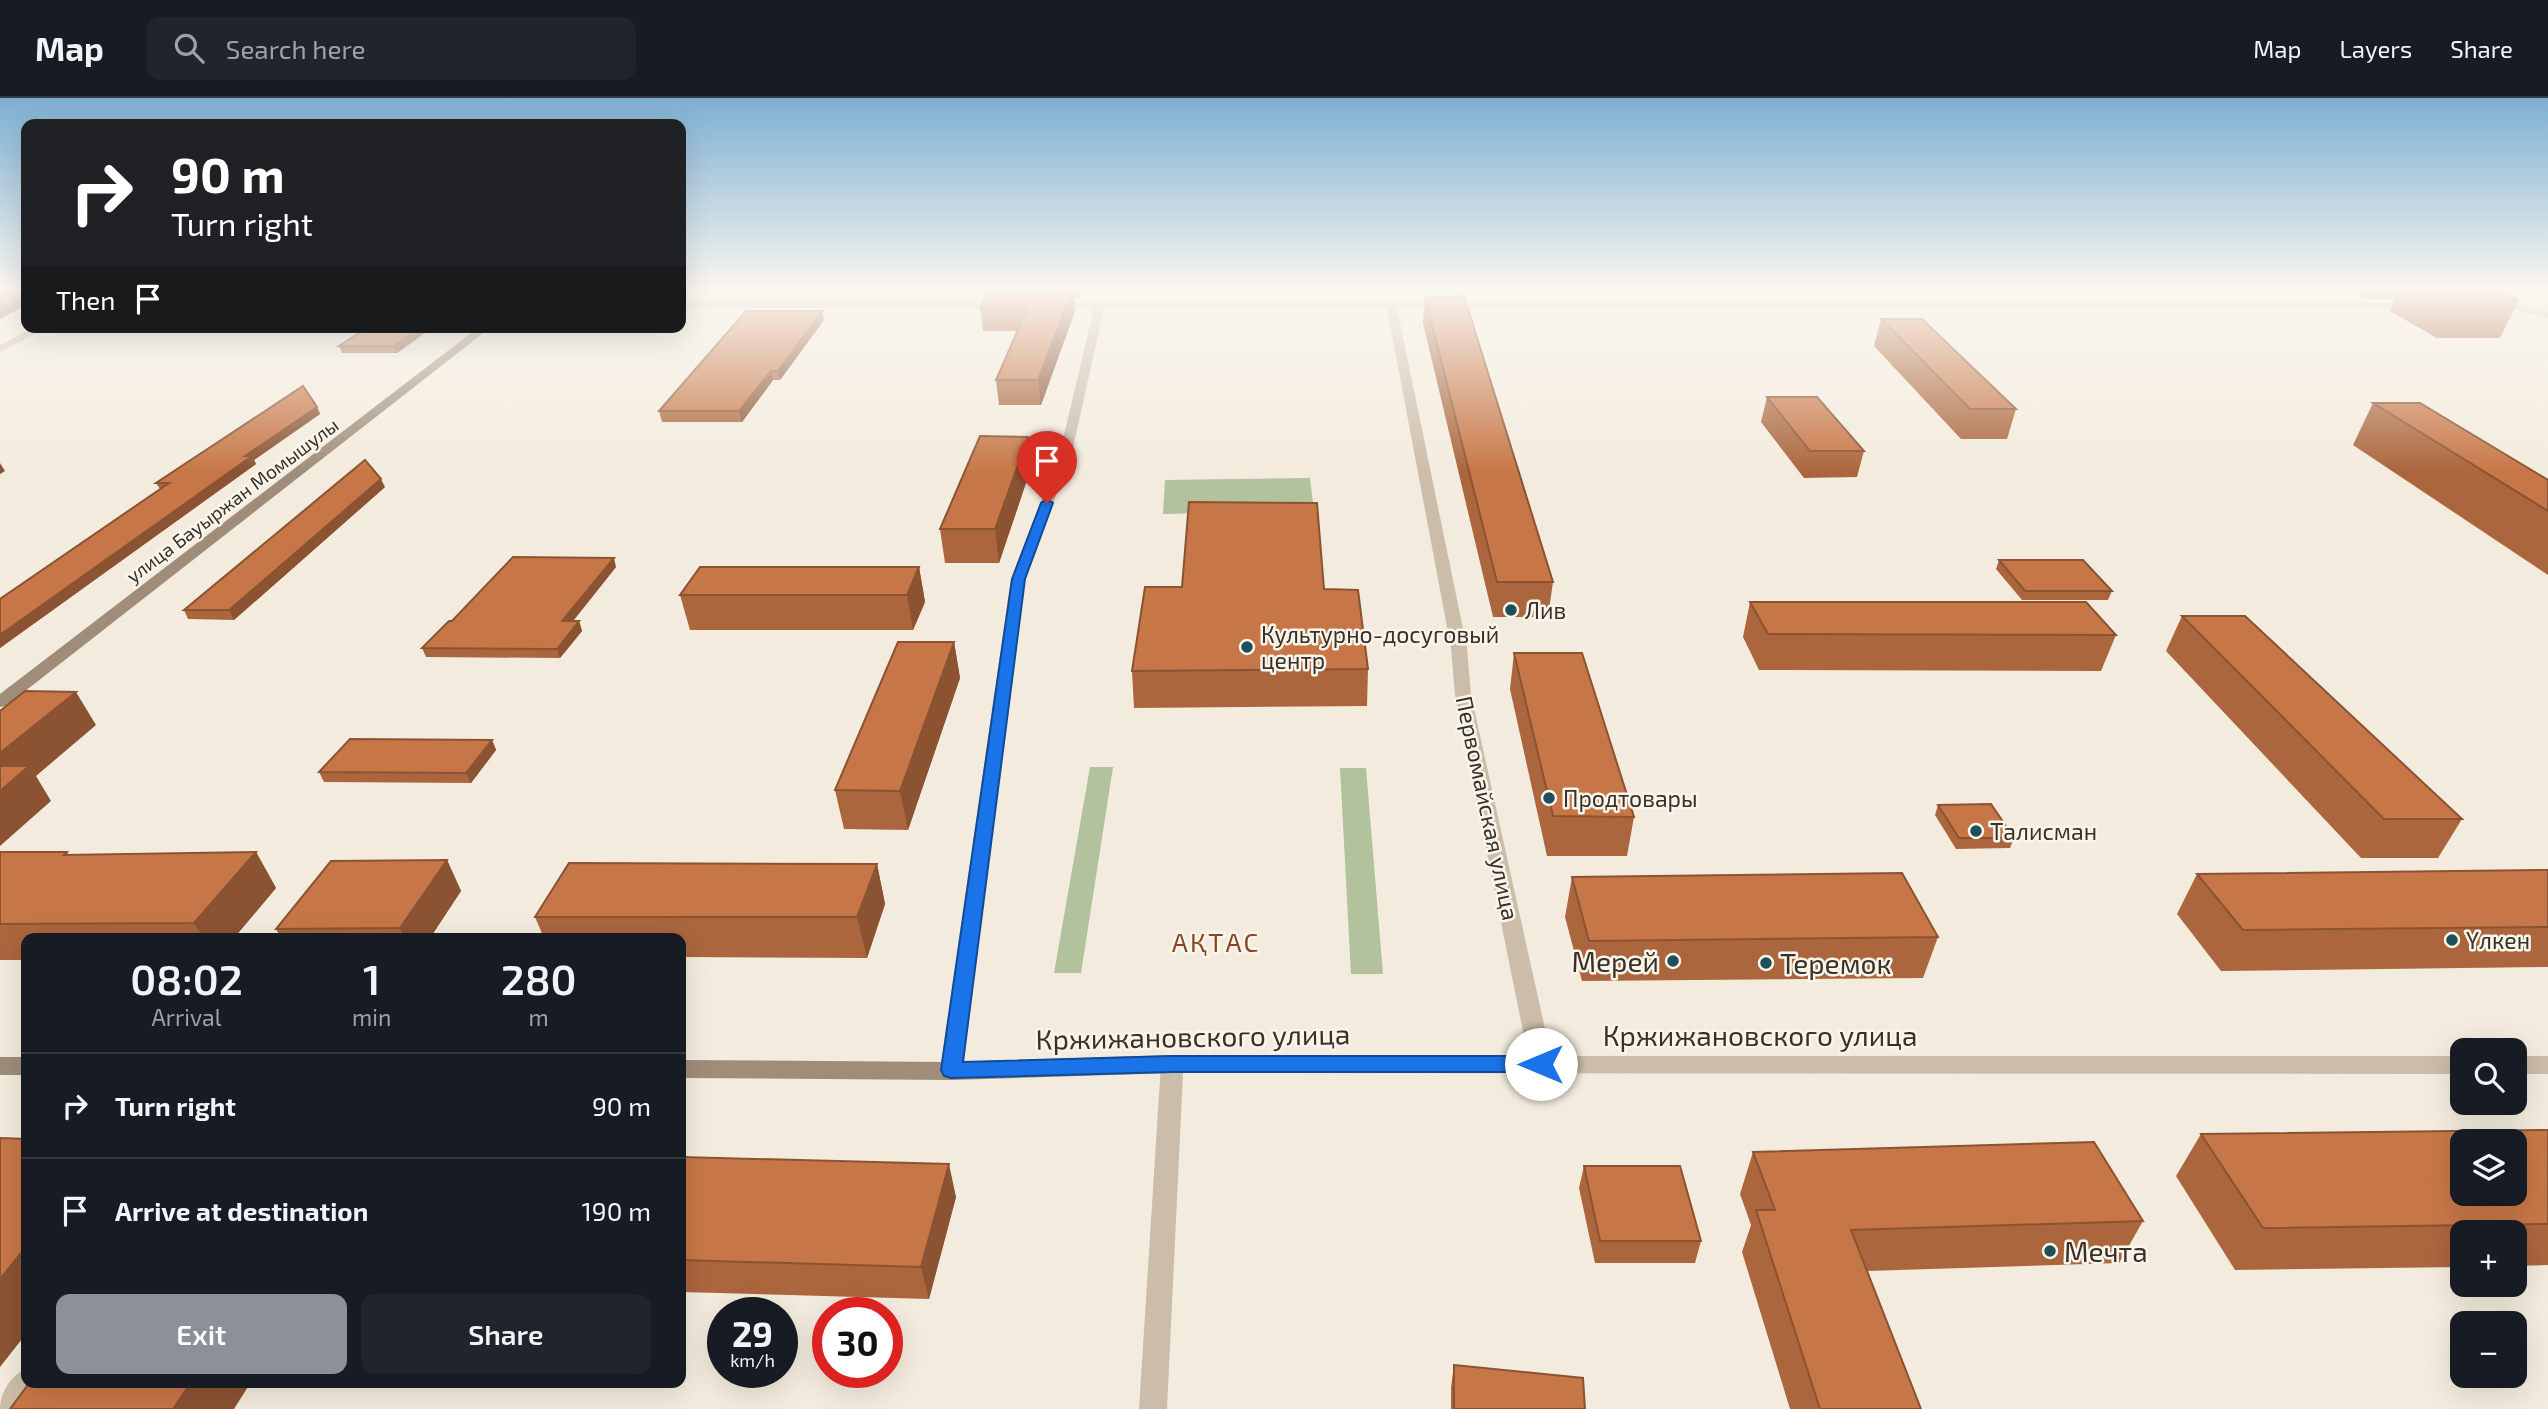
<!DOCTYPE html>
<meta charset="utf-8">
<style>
:root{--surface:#171b24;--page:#20242c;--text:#f1f3f6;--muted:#9ea1a6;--line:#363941;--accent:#8c9099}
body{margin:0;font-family:"Exo 2",sans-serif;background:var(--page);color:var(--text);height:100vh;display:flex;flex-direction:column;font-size:26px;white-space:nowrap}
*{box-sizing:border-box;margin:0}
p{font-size:23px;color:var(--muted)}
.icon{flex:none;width:38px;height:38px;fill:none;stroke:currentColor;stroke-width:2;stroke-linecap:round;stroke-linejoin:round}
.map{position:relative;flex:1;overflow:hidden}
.drawer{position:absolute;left:21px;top:835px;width:665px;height:455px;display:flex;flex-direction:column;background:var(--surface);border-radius:14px;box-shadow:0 7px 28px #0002}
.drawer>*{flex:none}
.banner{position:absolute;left:21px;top:21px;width:665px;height:214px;border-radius:14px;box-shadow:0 7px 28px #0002;background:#202124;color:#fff;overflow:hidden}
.tools{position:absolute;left:2450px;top:940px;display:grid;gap:14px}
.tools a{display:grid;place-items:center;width:77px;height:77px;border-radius:14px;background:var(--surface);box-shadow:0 7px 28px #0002;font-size:35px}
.speed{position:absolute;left:707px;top:1199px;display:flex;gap:14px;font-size:35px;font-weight:700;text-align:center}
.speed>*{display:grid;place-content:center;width:91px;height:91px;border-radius:50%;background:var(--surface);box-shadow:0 7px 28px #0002;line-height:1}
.speed small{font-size:18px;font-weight:400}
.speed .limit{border:10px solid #d22;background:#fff;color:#111}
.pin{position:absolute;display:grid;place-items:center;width:60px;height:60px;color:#fff;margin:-72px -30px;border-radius:50% 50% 50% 0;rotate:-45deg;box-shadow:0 0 7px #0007}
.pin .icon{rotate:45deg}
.me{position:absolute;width:77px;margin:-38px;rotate:270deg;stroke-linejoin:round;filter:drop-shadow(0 0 5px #0008)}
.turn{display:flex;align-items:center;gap:24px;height:147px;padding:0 35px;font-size:32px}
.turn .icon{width:91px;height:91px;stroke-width:2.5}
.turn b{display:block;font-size:49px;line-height:60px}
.then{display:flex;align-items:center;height:66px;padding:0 35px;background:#0003;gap:14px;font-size:26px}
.eta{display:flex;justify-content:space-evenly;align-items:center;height:119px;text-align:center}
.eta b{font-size:42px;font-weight:600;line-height:49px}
.button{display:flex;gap:14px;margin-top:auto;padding:14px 35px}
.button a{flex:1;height:80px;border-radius:14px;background:var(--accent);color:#fff;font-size:28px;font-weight:600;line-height:80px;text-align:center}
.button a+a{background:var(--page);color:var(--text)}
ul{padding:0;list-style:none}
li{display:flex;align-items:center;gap:21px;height:105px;padding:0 35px;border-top:2px solid var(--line)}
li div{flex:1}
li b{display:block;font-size:26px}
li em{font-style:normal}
header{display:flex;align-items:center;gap:42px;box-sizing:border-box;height:98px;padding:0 35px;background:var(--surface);border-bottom:2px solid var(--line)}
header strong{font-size:33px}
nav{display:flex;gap:38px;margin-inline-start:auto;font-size:24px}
.search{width:490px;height:63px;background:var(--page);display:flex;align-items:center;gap:18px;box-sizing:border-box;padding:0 24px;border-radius:14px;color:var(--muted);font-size:26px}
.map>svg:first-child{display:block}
.green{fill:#b1c29d}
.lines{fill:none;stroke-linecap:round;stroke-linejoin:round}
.street{fill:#cbbda9;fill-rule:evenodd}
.secondary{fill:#9f8d7a;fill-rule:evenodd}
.wall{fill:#ab663d}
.shaded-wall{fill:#8b5332}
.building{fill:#c77747;stroke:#8b5332;stroke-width:2;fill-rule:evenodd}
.route{fill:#1a73e8;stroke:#114b97;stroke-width:2}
.poi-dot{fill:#1e4f5b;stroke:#faf5ea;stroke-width:2.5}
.labels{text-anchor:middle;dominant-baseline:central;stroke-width:5;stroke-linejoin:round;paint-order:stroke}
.far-street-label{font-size:19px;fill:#383029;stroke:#faf5ea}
.poi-label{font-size:23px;fill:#383029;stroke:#faf5ea;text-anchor:start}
.street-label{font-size:23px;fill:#383029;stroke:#faf5ea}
.quarter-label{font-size:26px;letter-spacing:2px;fill:#894721;stroke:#faf5ea}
.near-poi-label{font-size:28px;fill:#383029;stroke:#faf5ea;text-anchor:start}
.near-street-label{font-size:28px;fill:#383029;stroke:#faf5ea}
</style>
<header>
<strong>Map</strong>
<div class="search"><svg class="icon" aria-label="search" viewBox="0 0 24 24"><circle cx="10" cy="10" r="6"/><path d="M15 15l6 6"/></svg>Search here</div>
<nav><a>Map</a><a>Layers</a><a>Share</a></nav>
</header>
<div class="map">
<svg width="2548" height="1311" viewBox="0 0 2548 1311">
<rect width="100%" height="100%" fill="#f3ecde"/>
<g class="green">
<polygon points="1310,380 1314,413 1163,416 1165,382"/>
<polygon points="1090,669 1113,669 1081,875 1054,875"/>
<polygon points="1340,670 1366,670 1383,876 1351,876"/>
</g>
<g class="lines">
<g class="street">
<polygon points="681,204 1003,204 1008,207 1003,210 681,210"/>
<polygon points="2494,204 2508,204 2548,215 2548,221 2508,210 2490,209 2490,205"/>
<polygon points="1048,205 2421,205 2421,209 2417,210 1397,210 1467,550 1471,597 1551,958 2462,958 2462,976 1183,975 1167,1311 1139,1311 1161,966 1164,960 1172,957 1528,958 1455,597 1451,550 1387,210 1104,210 1072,354 1025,481 962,973 959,979 951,982 943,979 940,973 1011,481 1060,354 1094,210 1052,210 1047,207"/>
<polygon points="35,229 48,229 0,254 0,247"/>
<rect x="2515" y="958" width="33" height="18"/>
<path d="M26,1271V1284H42L25,1311H0C0,1295 11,1277 26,1271Z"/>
</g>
<g class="secondary">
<polygon points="479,229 491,229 6,608 0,609 0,596"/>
<polygon points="1172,957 1180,960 1183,966 1180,972 1172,975 951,982 681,980 681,962 951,964"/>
<rect x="0" y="959" width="26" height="18"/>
</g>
</g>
<g class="wall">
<polygon points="990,190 1083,190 1079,201 1074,201 1075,213 1041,307 999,307 996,282 1018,233 983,233 980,210"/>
<polygon points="2350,190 2495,190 2519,202 2500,240 2437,240 2390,213 2395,201 2370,201"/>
<polygon points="1425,199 1553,484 1548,519 1493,519 1423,225"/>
<polygon points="822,213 824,222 780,282 773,282 742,324 662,324 659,313"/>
<polygon points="1881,221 2016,311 2007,341 1961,341 1874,248"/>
<polygon points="433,229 397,255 342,255 339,248"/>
<polygon points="1767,299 1864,353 1857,379 1804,380 1761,324"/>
<polygon points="2373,305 2548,382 2548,477 2353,347"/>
<polygon points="317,309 320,316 254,362 256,366 0,550 0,501 160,391 156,385"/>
<polygon points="1028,339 1031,370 999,465 945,465 940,431"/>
<polygon points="385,389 234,522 188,521 184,512"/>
<polygon points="1999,462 2112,493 2108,502 2022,502 1996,471"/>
<polygon points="616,469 573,523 579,523 582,533 560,560 426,559 422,550 452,523"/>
<polygon points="919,469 925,504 913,532 690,532 680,497"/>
<polygon points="1324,491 1368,571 1367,608 1134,610 1132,573"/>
<polygon points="1750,504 2116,537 2101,573 1759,572 1743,539"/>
<polygon points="2182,518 2462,721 2438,760 2361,760 2166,553"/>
<polygon points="954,544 960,580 908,732 844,731 835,692"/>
<polygon points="1514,555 1634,719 1627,758 1547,758 1510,591"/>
<polygon points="492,642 496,652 471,685 324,684 319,674"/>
<polygon points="1938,707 2014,740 2010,750 1956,751 1935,717"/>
<polygon points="0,754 67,754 69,757 256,754 276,790 234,840 26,840 26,862 0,862"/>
<polygon points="447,762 461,793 430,840 281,840 276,831"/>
<polygon points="877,766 885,806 867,860 681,859 681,840 544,840 535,819"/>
<polygon points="2548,772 2548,869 2221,873 2177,816 2197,776"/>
<polygon points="1572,779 1938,839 1923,880 1582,883 1565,819"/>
<polygon points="2548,1032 2548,1167 2515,1168 2515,1134 2462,1134 2462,1169 2235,1172 2176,1078 2201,1036"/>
<polygon points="1753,1054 2143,1123 2119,1165 1867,1173 1921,1311 1790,1311 1742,1154 1751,1127 1740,1096"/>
<polygon points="681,1059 956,1099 929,1201 681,1194"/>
<polygon points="1584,1068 1701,1143 1695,1165 1595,1165 1579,1090"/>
<polygon points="1454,1267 1585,1311 1451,1311 1451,1289"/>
</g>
<g class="shaded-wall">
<polygon points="1073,190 1075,213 1041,307 1038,282"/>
<polygon points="1078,190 1083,190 1079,201"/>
<polygon points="26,197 26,207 0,221 0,211"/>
<polygon points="822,213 824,222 780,282 778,273"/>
<polygon points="421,229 433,229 397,255 394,248"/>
<polygon points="771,273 773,282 742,324 739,313"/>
<polygon points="317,309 320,316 254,362 256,366 0,550 0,537 245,358"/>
<polygon points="1028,339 1031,370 999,465 995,431"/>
<polygon points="0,365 5,373 0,376"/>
<polygon points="381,381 385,389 234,522 229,512"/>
<polygon points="614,460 616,469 565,533 562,523"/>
<polygon points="919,469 925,504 913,532 907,497"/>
<polygon points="579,523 582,533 560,560 557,551"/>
<polygon points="954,544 960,580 908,732 900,693"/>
<polygon points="76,594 96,627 36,678 51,703 0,748 0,655"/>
<polygon points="492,642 496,652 471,685 466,675"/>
<polygon points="256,754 276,790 234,840 204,840 194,825"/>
<polygon points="447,762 461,793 430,840 405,840 400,830"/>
<polygon points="877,766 885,806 867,860 857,819"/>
<polygon points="949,1066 956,1099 929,1201 921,1169"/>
<polygon points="26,1149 26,1236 0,1269 0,1181"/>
<polygon points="191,1284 251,1284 234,1311 173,1311"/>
</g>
<g class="building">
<polygon points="0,190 26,190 26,197 0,211"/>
<polygon points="990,190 1073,190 1038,282 996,282 1028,209 980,210"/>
<polygon points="2365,190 2400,190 2398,194 2373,194"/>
<polygon points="2432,190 2495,190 2519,202 2455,202"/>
<polygon points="1464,198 1553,484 1497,484 1425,199"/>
<polygon points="746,213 822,213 778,273 771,273 739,313 659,313"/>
<polygon points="1881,221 1922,221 2016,311 1970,311"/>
<polygon points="368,229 421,229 394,248 339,248"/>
<polygon points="303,288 317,309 245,358 252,358 0,537 0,501 169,385 156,385"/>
<polygon points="1767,299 1817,299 1864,353 1810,353"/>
<polygon points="2373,305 2420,305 2548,382 2548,413"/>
<polygon points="980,338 1028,339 995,431 940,431"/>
<polygon points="365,362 381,381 229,512 184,512"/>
<polygon points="1189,404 1317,405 1324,491 1358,492 1368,571 1132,573 1145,489 1182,489"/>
<polygon points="513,459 614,460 562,523 579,523 557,551 422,550 449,523 452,523"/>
<polygon points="1999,462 2083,462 2112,493 2025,493"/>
<polygon points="700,469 919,469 907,497 680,497"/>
<polygon points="1750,504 2086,504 2116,537 1768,536"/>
<polygon points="2182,518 2245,518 2462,721 2384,721"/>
<polygon points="898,544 954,544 900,693 835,692"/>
<polygon points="1514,555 1582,555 1634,719 1553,718"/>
<polygon points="25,593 76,594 0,655 0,613"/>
<polygon points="350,641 492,642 466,675 319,674"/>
<polygon points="0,668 29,668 0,693"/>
<polygon points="1991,706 2014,740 1959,740 1938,707"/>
<polygon points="0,754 67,754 64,757 256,754 194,825 0,826"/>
<polygon points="447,762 400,830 276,831 331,763"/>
<polygon points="569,765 877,766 857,819 535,819"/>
<polygon points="2548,772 2548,829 2243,832 2197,776"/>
<polygon points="1902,775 1938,839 1589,843 1572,779"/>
<path d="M2548,1032V1126L2263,1130L2201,1036ZM2462,1043H2515V1096H2462Z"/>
<polygon points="0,1040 26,1041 26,1149 0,1181"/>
<polygon points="2094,1044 2143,1123 1851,1132 1921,1311 1820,1311 1756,1112 1775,1112 1753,1054"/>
<polygon points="681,1059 949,1066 921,1169 681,1162"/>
<polygon points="1584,1068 1680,1068 1701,1143 1600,1143"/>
<polygon points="1454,1267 1583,1280 1585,1311 1454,1311"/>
<polygon points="30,1284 191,1284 173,1311 10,1311"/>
</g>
<linearGradient id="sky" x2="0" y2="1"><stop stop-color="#7dafd2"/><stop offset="0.51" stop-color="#faf6f0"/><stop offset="1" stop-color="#faf6f0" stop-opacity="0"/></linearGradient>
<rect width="2548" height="374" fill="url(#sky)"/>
<polygon class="route" points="1047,401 1053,405 1025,481 963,964 1172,958 1541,958 1548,961 1551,966 1548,972 1541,974 1172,974 951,980 944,978 941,972 1012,481 1041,405"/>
<g class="poi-dot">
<circle cx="1511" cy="512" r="7"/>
<circle cx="1247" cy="549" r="7"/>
<circle cx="1549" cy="700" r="7"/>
<circle cx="1976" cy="733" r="7"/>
<circle cx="2452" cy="842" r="7"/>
<circle cx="1673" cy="863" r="7"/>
<circle cx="1766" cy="865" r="7"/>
<circle cx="2050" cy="1153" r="7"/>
</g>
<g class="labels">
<g class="far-street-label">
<text transform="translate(232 402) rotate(-37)">улица Бауыржан Момышулы</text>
</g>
<g class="poi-label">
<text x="1525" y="512">Лив</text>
<text x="1261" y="536">Культурно-досуговый<tspan x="1261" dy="26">центр</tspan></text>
<text x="1563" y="700">Продтовары</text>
<text x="1990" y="733">Талисман</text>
<text x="2466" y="842">Yлкен</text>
</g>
<g class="street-label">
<text transform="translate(1488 710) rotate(78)">Первомайская улица</text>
</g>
<g class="quarter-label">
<text x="1216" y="843">АҚТАС</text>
</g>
<g class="near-poi-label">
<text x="1659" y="863" text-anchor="end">Мерей</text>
<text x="1780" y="865">Теремок</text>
<text x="2064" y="1153">Мечта</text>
</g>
<g class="near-street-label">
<text x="1760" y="937">Кржижановского улица</text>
<text transform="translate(1193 938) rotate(-1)">Кржижановского улица</text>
</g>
</g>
</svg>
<div class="tools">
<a><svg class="icon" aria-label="search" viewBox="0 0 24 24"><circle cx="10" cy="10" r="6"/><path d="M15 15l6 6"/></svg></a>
<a><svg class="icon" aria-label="layers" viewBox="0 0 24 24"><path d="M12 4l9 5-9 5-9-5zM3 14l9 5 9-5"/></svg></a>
<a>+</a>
<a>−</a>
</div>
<div class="speed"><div>29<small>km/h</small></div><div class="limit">30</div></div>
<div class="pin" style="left:1047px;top:405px;background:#d93025"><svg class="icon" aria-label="arrive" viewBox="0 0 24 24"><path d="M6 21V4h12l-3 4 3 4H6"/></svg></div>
<svg class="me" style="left:1541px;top:966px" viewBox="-20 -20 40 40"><circle r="19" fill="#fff"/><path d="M0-13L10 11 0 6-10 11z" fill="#1a73e8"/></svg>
<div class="banner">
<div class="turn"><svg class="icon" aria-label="right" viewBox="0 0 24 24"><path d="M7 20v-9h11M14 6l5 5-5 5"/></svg><div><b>90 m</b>Turn right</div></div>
<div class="then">Then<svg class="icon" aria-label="arrive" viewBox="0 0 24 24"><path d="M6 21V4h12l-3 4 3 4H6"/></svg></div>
</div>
<section class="drawer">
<div class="eta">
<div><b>08:02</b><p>Arrival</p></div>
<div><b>1</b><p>min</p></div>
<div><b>280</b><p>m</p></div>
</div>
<ul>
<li><svg class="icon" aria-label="right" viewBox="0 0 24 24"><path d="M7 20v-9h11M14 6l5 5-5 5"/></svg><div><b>Turn right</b></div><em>90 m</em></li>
<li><svg class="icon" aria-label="arrive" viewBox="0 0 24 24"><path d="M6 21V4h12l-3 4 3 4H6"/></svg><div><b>Arrive at destination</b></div><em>190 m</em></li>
</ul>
<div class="button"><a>Exit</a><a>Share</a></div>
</section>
</div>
